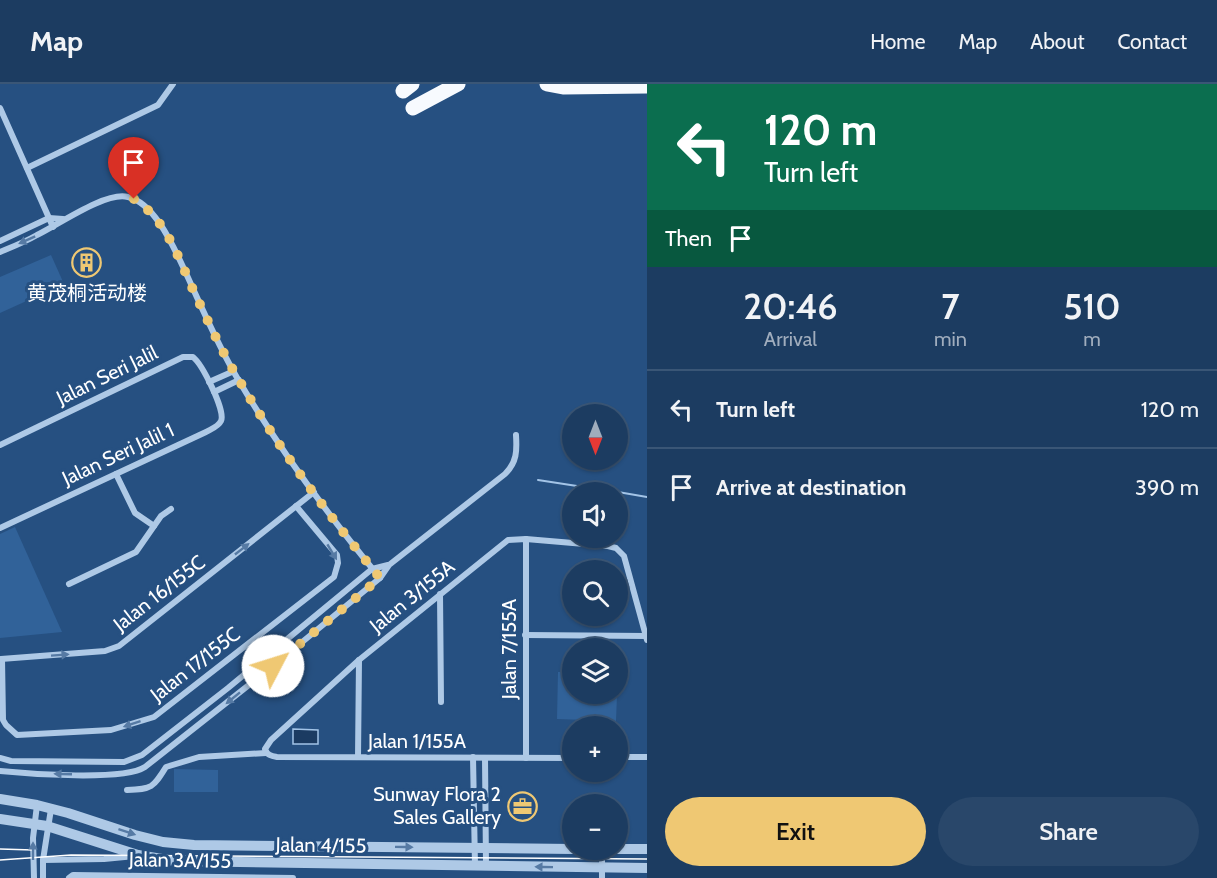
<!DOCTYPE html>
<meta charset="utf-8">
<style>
:root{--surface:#1c3c61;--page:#29476a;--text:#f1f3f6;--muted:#a0adbd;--line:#3a5676;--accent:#efc873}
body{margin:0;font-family:Cabin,"Noto Sans SC",sans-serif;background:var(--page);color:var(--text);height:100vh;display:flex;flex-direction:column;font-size:22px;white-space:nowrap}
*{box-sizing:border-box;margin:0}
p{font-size:20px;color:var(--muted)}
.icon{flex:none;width:33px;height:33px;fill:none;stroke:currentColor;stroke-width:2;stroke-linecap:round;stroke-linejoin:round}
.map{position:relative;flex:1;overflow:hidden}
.details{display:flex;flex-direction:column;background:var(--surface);width:570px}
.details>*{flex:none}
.top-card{background:#0b6e4f;color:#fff;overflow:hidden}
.needle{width:39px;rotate:180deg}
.buttons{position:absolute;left:562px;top:320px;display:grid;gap:12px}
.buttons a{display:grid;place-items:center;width:66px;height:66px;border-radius:50%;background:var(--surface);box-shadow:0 2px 4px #0004,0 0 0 2px var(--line);font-size:30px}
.pin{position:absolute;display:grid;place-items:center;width:51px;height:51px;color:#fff;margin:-62px -26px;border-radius:50% 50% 50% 0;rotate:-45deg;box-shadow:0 0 6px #0007}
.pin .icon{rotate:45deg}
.me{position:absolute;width:66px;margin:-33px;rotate:50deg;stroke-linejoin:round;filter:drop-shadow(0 0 4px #0008)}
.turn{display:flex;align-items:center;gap:21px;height:126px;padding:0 18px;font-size:27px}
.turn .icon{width:78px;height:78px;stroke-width:2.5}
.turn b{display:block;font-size:42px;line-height:51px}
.then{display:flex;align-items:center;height:57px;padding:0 18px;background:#0003;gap:12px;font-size:22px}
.eta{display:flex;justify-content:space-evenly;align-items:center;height:102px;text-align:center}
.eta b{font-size:36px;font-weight:600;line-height:42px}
.button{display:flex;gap:12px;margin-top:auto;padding:12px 18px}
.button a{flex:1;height:69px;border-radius:36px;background:var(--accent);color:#111;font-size:24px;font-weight:600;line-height:69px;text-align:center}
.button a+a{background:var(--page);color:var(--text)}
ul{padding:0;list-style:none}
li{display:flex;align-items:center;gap:18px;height:78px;padding:0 18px;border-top:2px solid var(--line)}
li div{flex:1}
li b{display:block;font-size:22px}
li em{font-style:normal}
header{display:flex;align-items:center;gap:36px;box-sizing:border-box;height:84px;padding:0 30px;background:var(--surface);border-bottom:2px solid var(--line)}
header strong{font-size:28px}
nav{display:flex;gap:33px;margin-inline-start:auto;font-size:21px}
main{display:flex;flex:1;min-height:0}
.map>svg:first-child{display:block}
.green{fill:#316299}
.water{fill:#1b3b62;stroke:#a3c4e7;stroke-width:1.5}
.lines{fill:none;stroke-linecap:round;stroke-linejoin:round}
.stream{stroke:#a3c4e7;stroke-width:2}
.minor{stroke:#aec9e6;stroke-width:6}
.tertiary{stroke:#aec9e6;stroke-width:10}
.trunk{stroke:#f7fafe;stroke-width:15}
.tram{stroke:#fff;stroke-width:1.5}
.oneway{fill:#567aa4}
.route{stroke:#efc873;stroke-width:10;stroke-dasharray:0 18}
.labels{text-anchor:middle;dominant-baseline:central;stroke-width:6;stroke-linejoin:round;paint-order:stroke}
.poi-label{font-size:20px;fill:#fff;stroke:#265081}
.street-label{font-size:20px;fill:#fff;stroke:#265081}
</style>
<header>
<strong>Map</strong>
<nav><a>Home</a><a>Map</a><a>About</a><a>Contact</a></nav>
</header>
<main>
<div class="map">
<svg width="647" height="794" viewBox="0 0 647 794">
<rect width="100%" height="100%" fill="#265081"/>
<g class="green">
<polygon points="51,171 64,200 0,229 0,193"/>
<polygon points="15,443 62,548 0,554 0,450"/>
<polygon points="558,588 573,588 573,609 613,609 613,611 617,611 616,637 557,635"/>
<polygon points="174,685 218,686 218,708 174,708"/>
</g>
<polygon class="water" points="293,645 318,646 318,660 293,660"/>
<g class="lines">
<g class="stream">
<polyline points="538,396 616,408"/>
<polyline points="618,408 647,413"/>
</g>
<g class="minor">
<polyline points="0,24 53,143"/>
<polyline points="27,84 158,21 173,0"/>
<polyline points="0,157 49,134 63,135"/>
<path d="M0,168C12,163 25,158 37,151C58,141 106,107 128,113C155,119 174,164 185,187C202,224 218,262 239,297C280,366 329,432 380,494"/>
<polyline points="209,298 234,287"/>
<polyline points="214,308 239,296"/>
<path d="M0,361L183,273H193C202,280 226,327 221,337C218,343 211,345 206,348L0,444"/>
<polyline points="116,390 135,429 154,442"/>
<polyline points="69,500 136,468 161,432 171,425"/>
<polyline points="440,510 441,618"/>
<polyline points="525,551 646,552"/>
<polyline points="1,575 105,567 119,562 314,408"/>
<polyline points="2,575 3,636 6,641 17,651 111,646 154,633 334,493 338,479 337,471 296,422"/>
<polyline points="358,673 359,576"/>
<polyline points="473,673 475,782"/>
<polyline points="618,673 647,673"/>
<polyline points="0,674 11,677 124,678 142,671 228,604 372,485 388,481"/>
<polyline points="485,674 486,781"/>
<polyline points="526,674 526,455"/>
<path d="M573,674L277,673C271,672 267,671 265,665L271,656L359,576L508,456L526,455L608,462L616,464L624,472L647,556"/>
<path d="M0,687C29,690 124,697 145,683L273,582L380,494L389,481L505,390C517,378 517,367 516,351"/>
<path d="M127,706C152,705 153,704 166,683L199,673L266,669"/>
<polyline points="43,776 104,775 135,772"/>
<polyline points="34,794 33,754 37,721"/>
<polyline points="43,794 43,776 51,725"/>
<polyline points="69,794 73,791 293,794"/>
<polyline points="602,794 602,765"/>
</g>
<g class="tertiary">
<polyline points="0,715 37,721 68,729 135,751 163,758 194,761 573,765"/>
<polyline points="0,735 47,742 138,771 174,777 647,784"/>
<polyline points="594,765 647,765"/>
</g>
<g class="trunk">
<polyline points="547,0 563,3 647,2"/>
<polyline points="403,7 412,0"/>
<polyline points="413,24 458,0"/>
</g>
<g class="tram">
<polyline points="0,765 33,766"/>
<polyline points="0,776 71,771 647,775"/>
</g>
</g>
<defs><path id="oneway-solid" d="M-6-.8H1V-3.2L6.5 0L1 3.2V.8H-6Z" transform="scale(1.5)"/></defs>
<g class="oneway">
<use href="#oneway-solid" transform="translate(27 156) rotate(156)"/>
<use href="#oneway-solid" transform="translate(242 465) rotate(-38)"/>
<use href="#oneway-solid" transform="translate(332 468) rotate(59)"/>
<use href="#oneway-solid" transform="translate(60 571) rotate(-4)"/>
<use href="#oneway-solid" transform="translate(233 614) rotate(141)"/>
<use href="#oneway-solid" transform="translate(132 640) rotate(162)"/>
<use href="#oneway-solid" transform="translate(63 690) rotate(-178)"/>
<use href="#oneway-solid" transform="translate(127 748) rotate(18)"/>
<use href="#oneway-solid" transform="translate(404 763) rotate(1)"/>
<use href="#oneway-solid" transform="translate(33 767) rotate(-90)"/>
<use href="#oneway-solid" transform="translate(544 783) rotate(-179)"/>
</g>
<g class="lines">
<path class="route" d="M134,115C167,136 179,176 195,210C209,239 222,268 239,296C279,365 329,432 380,494L273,582"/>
</g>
<defs>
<symbol id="building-ring" viewBox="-11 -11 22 22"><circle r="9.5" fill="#265081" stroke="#efc873" stroke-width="1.5"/><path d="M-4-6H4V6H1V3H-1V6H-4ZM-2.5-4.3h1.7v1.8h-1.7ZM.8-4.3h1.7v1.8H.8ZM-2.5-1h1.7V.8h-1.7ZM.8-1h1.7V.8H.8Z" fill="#efc873"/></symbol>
<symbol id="office-ring" viewBox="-11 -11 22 22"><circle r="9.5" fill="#265081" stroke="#efc873" stroke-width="1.5"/><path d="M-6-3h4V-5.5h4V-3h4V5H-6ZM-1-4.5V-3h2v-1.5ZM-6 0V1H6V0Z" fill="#efc873"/></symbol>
</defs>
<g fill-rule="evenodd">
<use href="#building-ring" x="70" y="162" width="33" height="33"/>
<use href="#office-ring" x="506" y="706" width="33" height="33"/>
</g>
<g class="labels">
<g class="poi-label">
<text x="87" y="209">黄茂桐活动楼</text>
<text x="501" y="710" text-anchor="end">Sunway Flora 2<tspan x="501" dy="23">Sales Gallery</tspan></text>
</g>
<g class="street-label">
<text transform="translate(107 291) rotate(-26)">Jalan Seri Jalil</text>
<text transform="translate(118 370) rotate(-25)">Jalan Seri Jalil 1</text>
<text transform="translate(159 509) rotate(-38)">Jalan 16/155C</text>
<text transform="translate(412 512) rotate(-39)">Jalan 3/155A</text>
<text transform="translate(509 565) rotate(-90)">Jalan 7/155A</text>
<text transform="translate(195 580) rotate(-38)">Jalan 17/155C</text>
<text x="417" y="657">Jalan 1/155A</text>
<text transform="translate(321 761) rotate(1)">Jalan 4/155</text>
<text transform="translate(180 776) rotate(1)">Jalan 3A/155</text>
</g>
</g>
</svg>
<div class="buttons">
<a><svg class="needle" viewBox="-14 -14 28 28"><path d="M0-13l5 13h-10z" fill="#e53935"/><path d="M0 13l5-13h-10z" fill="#a0adbd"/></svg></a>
<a><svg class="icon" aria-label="sound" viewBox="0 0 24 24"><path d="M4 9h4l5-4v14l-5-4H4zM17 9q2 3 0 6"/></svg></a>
<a><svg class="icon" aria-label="search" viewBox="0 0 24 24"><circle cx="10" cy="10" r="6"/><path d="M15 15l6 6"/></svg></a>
<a><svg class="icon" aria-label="layers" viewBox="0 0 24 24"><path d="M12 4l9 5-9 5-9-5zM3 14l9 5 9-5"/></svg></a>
<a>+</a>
<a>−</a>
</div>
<div class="pin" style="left:134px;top:115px;background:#d93025"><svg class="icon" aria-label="arrive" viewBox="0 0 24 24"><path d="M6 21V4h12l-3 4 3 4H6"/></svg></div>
<svg class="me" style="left:273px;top:582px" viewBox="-20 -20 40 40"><circle r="19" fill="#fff"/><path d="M0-13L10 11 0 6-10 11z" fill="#efc873"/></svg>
</div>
<section class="details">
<div class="top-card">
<div class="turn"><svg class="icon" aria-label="left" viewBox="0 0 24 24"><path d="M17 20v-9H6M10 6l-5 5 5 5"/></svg><div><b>120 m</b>Turn left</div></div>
<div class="then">Then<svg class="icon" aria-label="arrive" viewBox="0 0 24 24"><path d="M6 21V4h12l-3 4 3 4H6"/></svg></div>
</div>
<div class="eta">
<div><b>20:46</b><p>Arrival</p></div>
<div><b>7</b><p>min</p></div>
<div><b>510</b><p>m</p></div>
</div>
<ul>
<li><svg class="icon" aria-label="left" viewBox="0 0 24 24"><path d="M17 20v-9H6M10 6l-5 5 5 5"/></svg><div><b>Turn left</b></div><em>120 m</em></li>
<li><svg class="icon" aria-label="arrive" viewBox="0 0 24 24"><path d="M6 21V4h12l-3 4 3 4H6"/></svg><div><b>Arrive at destination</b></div><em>390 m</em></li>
</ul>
<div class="button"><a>Exit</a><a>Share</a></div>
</section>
</main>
